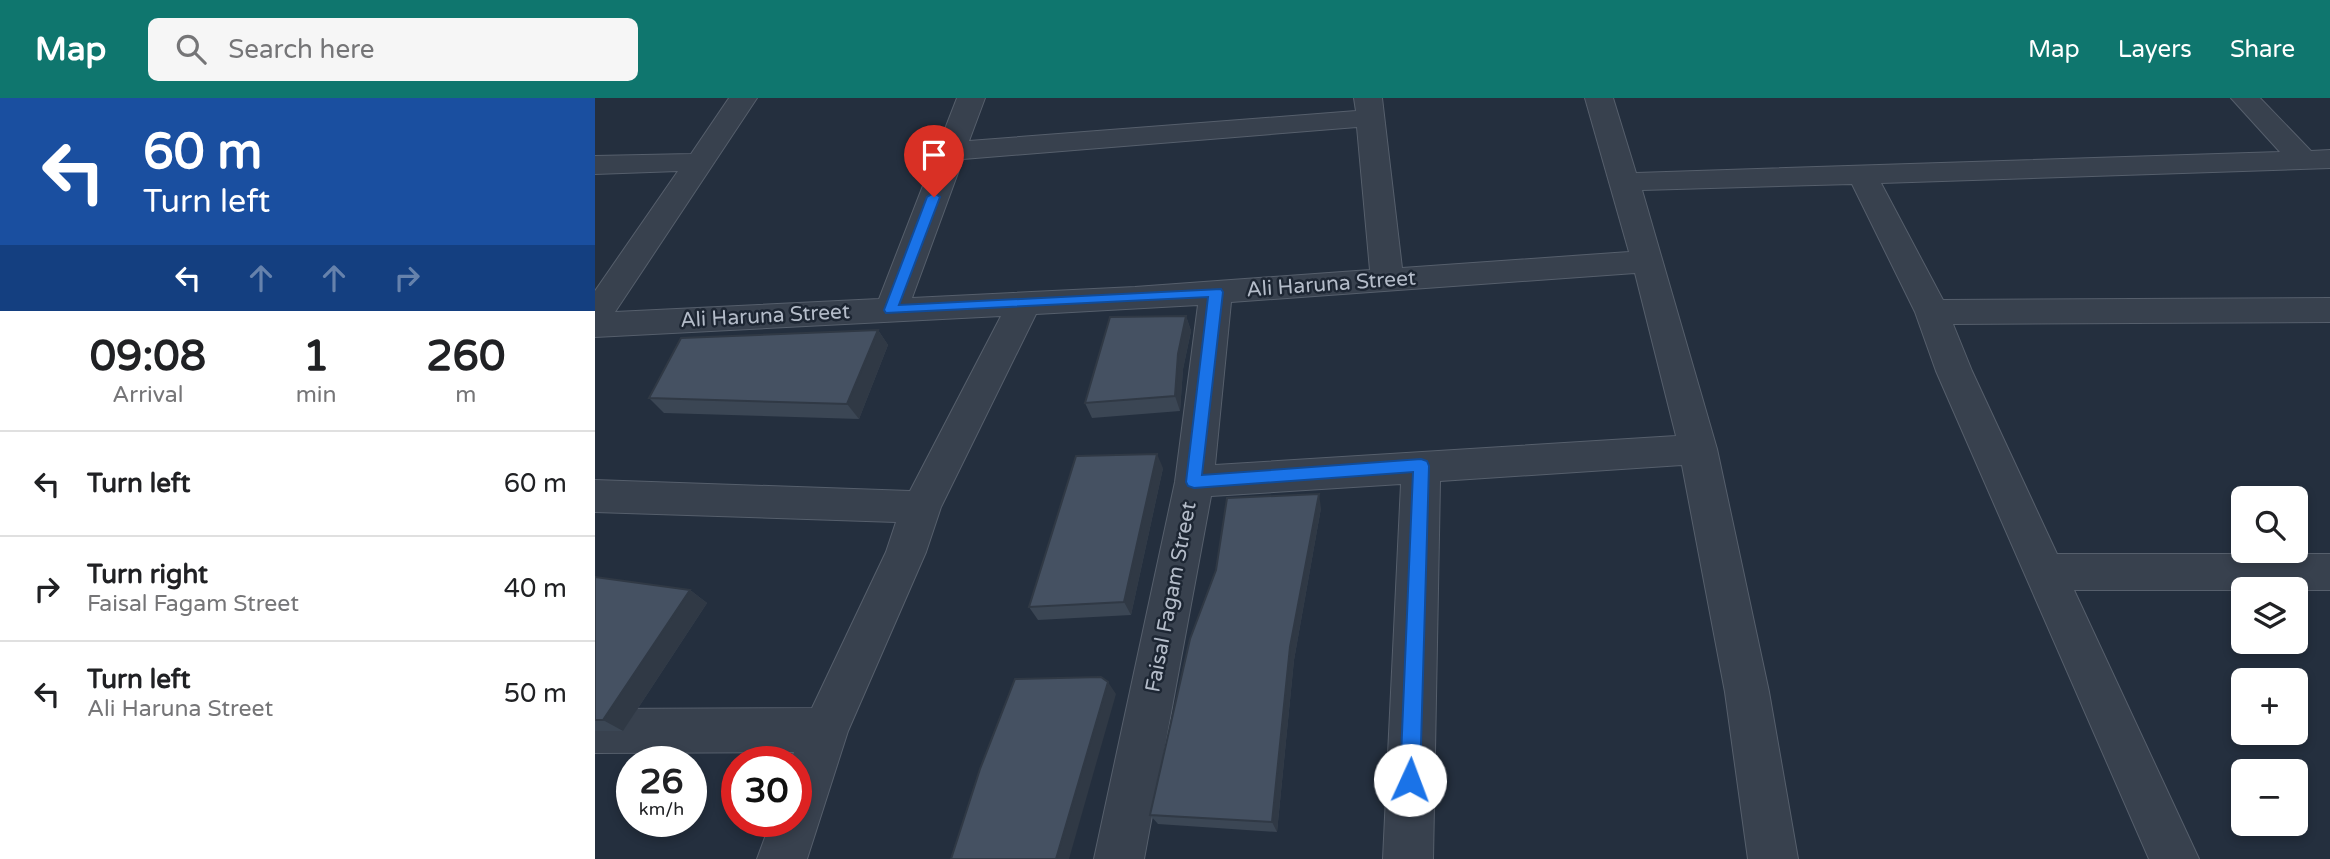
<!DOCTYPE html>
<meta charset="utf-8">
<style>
:root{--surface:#fff;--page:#f6f6f6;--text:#202124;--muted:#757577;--line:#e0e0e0;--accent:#0f766e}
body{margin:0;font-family:"Varela Round",sans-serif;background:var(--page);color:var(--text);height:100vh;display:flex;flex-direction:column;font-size:26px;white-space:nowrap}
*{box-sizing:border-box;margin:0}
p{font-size:23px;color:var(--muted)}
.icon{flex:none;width:38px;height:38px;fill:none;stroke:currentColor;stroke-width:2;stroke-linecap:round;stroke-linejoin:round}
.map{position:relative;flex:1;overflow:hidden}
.side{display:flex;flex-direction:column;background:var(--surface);width:595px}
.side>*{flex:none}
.hud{background:#1a4fa0;color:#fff;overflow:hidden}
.controls{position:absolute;left:1636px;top:388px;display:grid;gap:14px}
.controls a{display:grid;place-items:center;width:77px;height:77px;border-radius:10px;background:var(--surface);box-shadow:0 4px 10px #0003;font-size:35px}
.speed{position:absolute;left:21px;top:648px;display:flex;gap:14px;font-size:35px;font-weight:700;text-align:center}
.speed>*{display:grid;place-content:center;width:91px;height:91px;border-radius:50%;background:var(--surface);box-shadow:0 4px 10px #0003;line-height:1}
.speed small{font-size:18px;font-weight:400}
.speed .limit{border:10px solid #d22;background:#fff;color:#111}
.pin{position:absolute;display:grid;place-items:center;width:60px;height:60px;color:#fff;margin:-72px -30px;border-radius:50% 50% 50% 0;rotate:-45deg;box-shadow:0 0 7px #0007}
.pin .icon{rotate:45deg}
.me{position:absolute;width:77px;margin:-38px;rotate:2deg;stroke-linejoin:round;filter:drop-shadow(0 0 5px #0008)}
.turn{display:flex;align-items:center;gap:24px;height:147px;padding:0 28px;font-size:32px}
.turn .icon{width:91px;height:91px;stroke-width:2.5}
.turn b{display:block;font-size:49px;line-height:60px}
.lanes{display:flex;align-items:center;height:66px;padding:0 28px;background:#0003;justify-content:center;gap:35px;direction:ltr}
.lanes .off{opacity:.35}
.eta{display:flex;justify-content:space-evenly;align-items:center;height:119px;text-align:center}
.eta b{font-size:42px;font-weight:800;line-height:49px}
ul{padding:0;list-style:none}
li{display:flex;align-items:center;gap:21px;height:105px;padding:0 28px;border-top:2px solid var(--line)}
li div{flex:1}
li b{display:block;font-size:26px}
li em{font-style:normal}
header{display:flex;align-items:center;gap:42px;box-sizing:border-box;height:98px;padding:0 35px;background:var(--accent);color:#fff}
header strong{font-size:33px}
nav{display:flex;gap:38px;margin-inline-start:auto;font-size:24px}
.search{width:490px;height:63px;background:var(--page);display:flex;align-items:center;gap:18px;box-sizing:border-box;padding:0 24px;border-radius:10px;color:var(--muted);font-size:26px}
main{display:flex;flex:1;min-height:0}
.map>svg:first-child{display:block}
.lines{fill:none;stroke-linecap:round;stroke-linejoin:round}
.minor-casing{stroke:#565f6c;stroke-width:2}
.minor{fill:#38414e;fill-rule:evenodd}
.wall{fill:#3b4654}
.shaded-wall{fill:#303945}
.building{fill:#455162;stroke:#303945;stroke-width:2}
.route{fill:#1a73e8;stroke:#114b97;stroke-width:2}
.labels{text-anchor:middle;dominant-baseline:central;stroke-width:5;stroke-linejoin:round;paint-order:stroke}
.street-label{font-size:21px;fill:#b4bcc9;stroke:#1d2633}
</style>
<header>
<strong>Map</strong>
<div class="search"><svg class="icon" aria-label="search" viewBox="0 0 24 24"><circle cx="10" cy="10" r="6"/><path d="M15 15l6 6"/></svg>Search here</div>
<nav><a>Map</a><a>Layers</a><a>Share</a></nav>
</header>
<main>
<section class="side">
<div class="hud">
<div class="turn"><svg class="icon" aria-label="left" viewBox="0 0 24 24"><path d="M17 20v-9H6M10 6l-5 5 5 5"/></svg><div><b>60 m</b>Turn left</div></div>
<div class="lanes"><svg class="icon" aria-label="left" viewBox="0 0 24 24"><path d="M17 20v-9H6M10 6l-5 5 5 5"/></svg><svg class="icon off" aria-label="ahead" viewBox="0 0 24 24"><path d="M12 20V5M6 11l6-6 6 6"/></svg><svg class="icon off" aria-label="ahead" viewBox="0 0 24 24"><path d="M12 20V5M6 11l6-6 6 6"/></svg><svg class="icon off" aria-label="right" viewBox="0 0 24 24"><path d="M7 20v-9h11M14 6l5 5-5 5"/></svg></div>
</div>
<div class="eta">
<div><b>09:08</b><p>Arrival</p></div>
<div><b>1</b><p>min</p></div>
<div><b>260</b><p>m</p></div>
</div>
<ul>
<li><svg class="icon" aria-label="left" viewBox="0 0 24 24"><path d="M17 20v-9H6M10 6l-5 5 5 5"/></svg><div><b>Turn left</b></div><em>60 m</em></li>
<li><svg class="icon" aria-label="right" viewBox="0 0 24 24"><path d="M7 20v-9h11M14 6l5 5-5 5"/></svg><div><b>Turn right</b><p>Faisal Fagam Street</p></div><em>40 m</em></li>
<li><svg class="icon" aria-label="left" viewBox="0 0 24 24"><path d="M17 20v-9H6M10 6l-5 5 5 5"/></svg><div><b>Turn left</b><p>Ali Haruna Street</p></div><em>50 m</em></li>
</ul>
</section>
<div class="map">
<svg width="1735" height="761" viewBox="0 0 1735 761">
<rect width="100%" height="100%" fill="#242f3e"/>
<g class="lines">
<defs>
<path id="minor" d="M134,0H162L20,214L284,201L362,0H390L374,43L761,13L759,0H787L807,170L1034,154L990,0H1018L1041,75L1685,54L1636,0H1665L1716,53L1735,52V70L1286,85L1348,202L1735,200V224L1358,226L1377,273L1462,456H1735V492H1479L1604,761H1554L1341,273L1320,214L1257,86L1047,92L1122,351L1174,594L1203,761H1153L1130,594L1087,367L845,383L838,761H788L806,386L616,398L549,761H499L580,384L603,207L441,216L346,409L331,454L253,633L212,761H162L176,723H201V663H196L199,654L0,655V611L217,610L291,454L301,424L0,414V382L315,393L406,218L0,239V193L83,73L0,76V58L96,56ZM762,29L775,172L540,189L317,200L368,61ZM1040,175L1081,338L620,367L636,204Z"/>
</defs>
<use href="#minor" class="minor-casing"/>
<use href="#minor" class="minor"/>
</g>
<g class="wall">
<polygon points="591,218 596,233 588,271 585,313 497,320 490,305"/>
<polygon points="283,232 293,247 264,321 69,315 54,300"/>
<polygon points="568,370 536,517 443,522 434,509"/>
<polygon points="726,410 699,562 682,734 563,726 555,717 621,472"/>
<polygon points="0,479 95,492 112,505 28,633 0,633"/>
</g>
<g class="shaded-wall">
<polygon points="591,218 596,233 588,271 585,313 580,298 583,256"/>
<polygon points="283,232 293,247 264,321 252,306"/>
<polygon points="562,356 568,370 536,517 529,504"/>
<polygon points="724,396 726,410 699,562 682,734 677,724 695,549"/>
<polygon points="95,492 112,505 28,633 8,622"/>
<polygon points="513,584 521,596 474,761 461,761"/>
</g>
<g class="building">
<polygon points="591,218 583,256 580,298 490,305 515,219"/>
<polygon points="283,232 252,306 54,300 86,240"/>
<polygon points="562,356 529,504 434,509 481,358"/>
<polygon points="724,396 695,549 677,724 555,717 595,541 621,472 632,400"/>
<polygon points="0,479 95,492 8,622 0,622"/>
<polygon points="506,579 513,584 461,761 356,761 385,671 420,581"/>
</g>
<polygon class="route" points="339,95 345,99 304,207 626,191 628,194 607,377 826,361 832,363 834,368 825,682 822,689 815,692 808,689 805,682 818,374 599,390 593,388 591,384 613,199 291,215 289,212 332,99"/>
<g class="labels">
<g class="street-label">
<text transform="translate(736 186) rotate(-4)">Ali Haruna Street</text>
<text transform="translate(170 218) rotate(-3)">Ali Haruna Street</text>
<text transform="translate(576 499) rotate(-79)">Faisal Fagam Street</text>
</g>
</g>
</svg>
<div class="controls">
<a><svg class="icon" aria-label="search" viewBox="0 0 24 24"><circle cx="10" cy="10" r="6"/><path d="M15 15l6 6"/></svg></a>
<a><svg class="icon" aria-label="layers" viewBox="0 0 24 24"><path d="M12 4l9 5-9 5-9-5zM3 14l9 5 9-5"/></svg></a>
<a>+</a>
<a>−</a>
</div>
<div class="speed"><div>26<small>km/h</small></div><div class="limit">30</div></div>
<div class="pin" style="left:339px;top:99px;background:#d93025"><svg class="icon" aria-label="arrive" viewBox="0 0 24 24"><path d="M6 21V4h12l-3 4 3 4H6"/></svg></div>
<svg class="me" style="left:815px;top:682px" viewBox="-20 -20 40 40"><circle r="19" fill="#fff"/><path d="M0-13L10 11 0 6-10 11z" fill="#1a73e8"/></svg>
</div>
</main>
